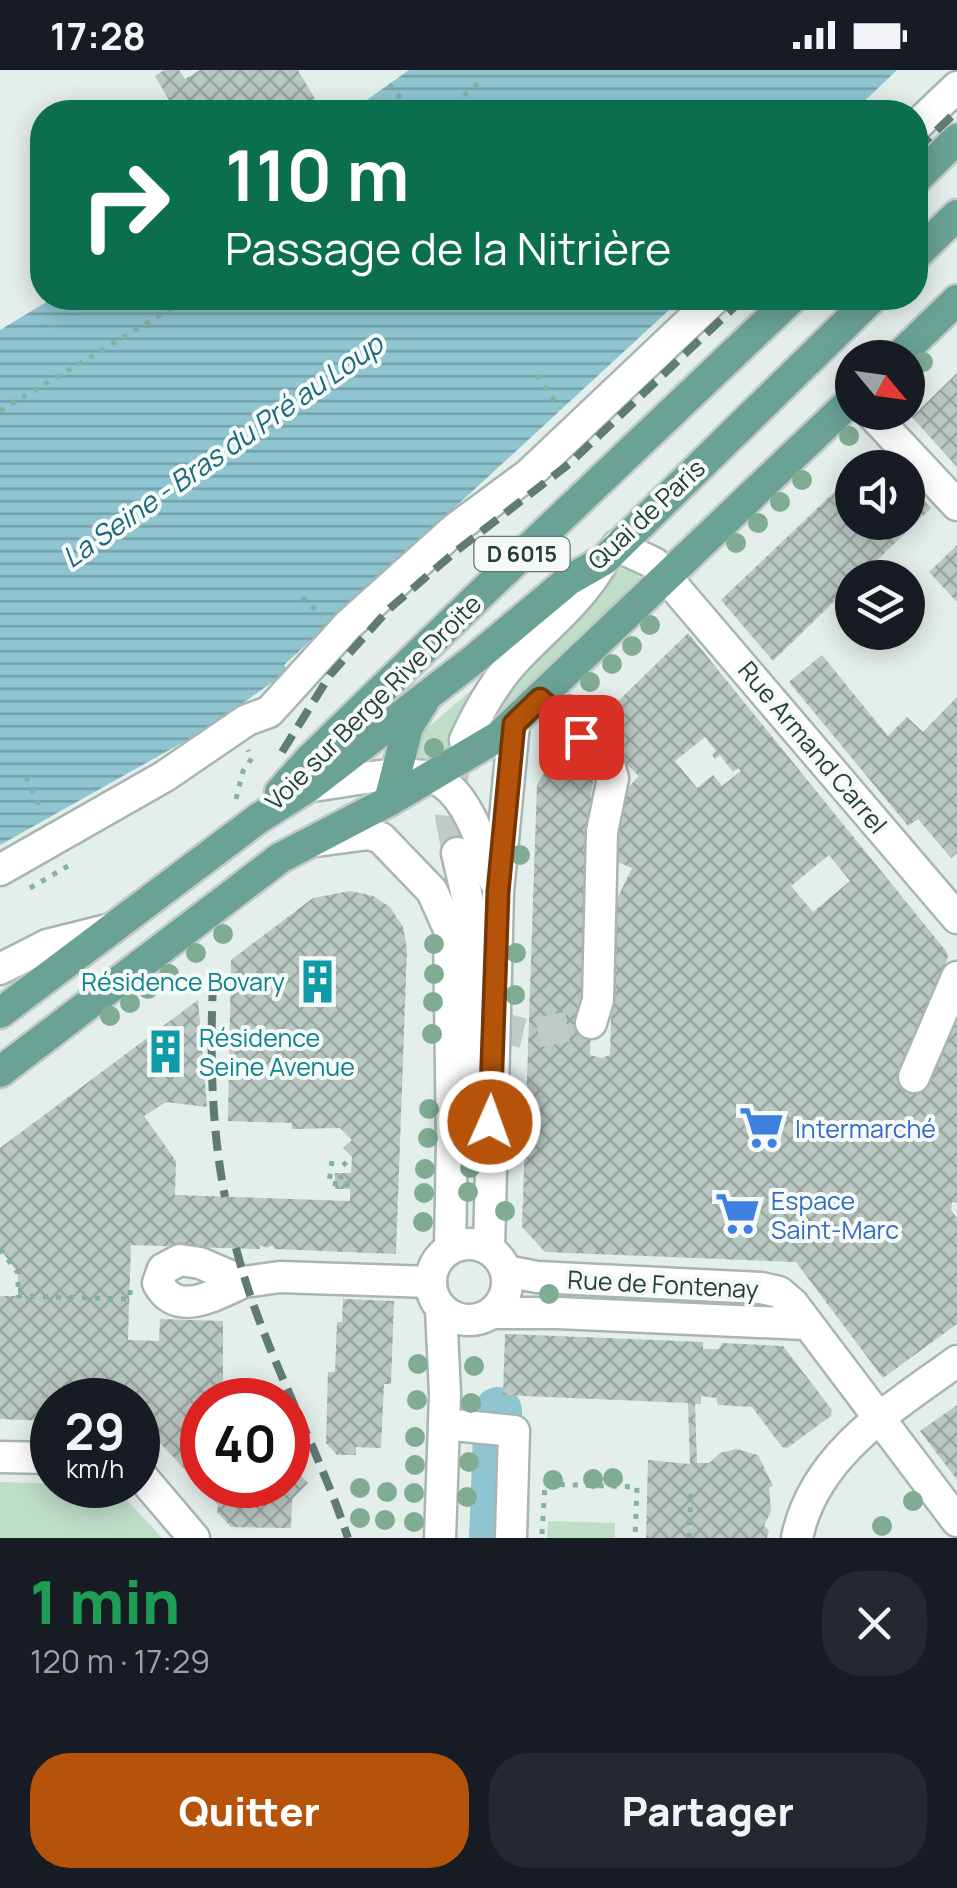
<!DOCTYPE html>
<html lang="fr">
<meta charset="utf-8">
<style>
:root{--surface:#171b24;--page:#242831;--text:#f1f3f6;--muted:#9ea1a6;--accent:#b45309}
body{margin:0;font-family:Manrope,sans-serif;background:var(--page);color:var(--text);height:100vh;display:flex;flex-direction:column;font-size:38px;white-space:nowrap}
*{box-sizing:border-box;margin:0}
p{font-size:32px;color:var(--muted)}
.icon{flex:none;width:55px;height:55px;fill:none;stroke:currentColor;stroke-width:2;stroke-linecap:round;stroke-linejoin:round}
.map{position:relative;height:1468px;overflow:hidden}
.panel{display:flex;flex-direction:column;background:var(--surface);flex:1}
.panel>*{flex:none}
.guide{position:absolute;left:30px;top:30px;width:898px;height:210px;border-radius:40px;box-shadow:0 5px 25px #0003;background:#0b6e4f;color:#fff;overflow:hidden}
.needle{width:65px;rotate:119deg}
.fabs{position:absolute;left:835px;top:270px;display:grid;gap:20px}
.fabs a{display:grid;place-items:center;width:90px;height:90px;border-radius:50%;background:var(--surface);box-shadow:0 5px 25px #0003;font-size:50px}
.speed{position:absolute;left:30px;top:1308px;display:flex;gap:20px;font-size:50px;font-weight:700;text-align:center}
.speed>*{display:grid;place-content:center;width:130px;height:130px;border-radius:50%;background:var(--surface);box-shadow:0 5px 25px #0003;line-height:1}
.speed small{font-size:25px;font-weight:400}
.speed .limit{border:15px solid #d22;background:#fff;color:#111}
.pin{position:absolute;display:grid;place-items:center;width:85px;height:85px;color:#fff;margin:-42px;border-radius:20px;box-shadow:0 5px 15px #0006}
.me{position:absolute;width:110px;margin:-55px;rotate:2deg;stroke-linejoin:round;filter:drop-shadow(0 0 8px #0008)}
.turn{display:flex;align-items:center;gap:35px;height:210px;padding:0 30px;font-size:45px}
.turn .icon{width:130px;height:130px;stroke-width:2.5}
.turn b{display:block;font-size:70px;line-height:85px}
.round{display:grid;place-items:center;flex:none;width:105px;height:105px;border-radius:40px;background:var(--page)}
.overview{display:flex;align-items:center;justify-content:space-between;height:170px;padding:0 30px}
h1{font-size:60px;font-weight:800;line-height:75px;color:#1e9e55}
.button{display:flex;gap:20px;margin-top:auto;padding:20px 30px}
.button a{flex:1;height:115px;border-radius:40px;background:var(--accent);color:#fff;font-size:40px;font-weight:800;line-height:115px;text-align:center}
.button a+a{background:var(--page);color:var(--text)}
.status{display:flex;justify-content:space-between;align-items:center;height:70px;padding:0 50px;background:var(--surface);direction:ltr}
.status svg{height:28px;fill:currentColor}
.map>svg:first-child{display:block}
.green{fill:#bedec8}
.water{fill:url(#water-rules)}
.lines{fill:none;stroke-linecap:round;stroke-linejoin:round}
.river{stroke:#8ec5d1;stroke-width:48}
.building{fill:url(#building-cross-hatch);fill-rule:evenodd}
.minor-tunnel{stroke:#becbc7;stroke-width:30;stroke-dasharray:30 15;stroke-linecap:butt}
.minor-casing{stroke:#a7b6b1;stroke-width:35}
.major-casing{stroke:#c2c9c8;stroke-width:35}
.path{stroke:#85b1a5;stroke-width:5;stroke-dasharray:5 8;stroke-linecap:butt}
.minor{stroke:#fff;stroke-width:30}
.major{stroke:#6aa296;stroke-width:30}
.rail{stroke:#5f7b74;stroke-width:8;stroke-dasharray:20 10;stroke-linecap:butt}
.tree{fill:#80ac93}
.route-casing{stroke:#753606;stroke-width:25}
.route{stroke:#b45309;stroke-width:18}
.labels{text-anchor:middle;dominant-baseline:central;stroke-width:8;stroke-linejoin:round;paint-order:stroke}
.shield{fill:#f5faf8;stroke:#637772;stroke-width:2.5}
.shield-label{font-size:22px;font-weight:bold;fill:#243f39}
.street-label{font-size:25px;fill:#243f39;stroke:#f5faf8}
.culture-label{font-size:25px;fill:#0d838f;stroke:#f5faf8;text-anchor:end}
.shop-label{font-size:25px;fill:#366cbe;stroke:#f5faf8;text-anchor:start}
.water-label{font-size:28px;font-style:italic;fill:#1e687b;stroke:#f5faf8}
</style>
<div class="status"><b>17:28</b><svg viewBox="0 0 49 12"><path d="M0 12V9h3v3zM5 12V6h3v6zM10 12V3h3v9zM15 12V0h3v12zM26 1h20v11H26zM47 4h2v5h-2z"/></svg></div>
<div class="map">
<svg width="957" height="1468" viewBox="0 0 957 1468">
<defs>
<pattern id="water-rules" width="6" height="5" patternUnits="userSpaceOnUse" patternTransform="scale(2.5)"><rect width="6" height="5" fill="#8ec5d1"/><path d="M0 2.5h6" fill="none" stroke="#74a1ab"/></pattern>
<pattern id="building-cross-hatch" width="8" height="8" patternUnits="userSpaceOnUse" patternTransform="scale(2.5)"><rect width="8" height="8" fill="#bac8c3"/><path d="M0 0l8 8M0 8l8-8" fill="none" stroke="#97a49f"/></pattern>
</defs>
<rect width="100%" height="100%" fill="#e4eeea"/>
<g class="green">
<polygon points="621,498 638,504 640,510 481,659 496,627"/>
<polygon points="496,588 454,663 450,679 429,689 416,690 418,666 475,617"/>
<polygon points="0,1412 113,1415 162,1468 0,1468"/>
<polygon points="548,1451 615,1453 615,1468 547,1468"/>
</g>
<g class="water">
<polygon points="409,0 897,0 853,42 350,42"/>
<polygon points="53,228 682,228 284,595 288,601 205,660 0,775 0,260"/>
</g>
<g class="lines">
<polyline class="river" points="493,1468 498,1341"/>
</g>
<g class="building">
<polygon points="164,0 179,0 185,9 200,0 298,0 315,29 293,42 176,42 155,6"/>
<polygon points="957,303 957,397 912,347"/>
<polygon points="878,380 894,398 860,398"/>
<polygon points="852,405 852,452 908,452 908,412 931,438 859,508 852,508 852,514 773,591 721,530"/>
<polygon points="957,475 957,532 929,502"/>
<path d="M688,563L946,881L948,887L899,1006L920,1014L957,937V1133L952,1132L951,1140L957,1148V1254L883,1308L796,1192L545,1182L522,1157L537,714L544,703ZM705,667L716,681L712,685L715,689L720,685L733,702L738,698L741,701L722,716L713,705L697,718L675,691ZM616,684L639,706L626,720L609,759L608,788L632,798L605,854L613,887L610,985L602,988L590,985L594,854L589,812L591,724L594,705ZM829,785L850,811L813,842L791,816Z"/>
<polygon points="822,585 888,666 907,647 923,662 957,627 957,783 951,788 918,749 908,756 789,612"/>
<polygon points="350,821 373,826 390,837 403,857 407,879 396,1184 274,1179 273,1175 267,1178 260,1175 260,1179 131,1175 128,1270 159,1271 160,1249 223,1251 223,1314 218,1317 230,1330 202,1330 202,1415 288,1415 288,1391 308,1413 292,1429 291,1458 231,1457 217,1442 218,1435 148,1360 138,1359 138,1330 52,1330 52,1351 0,1349 0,1226 18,1226 18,1203 0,1179 0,1078 198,930 207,1037 166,1032 144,1046 176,1091 175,1125 350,1131 350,1119 335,1119 335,1103 351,1103 352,1087 343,1078 352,1070 340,1058 292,1059 292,1053 228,1051 231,890 313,828"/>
<polygon points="343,1229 394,1231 391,1314 384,1314 381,1378 356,1377 356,1385 337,1385 326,1373 328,1302 335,1302 337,1252 342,1252"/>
<polygon points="505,1264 703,1272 703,1279 719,1279 722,1273 783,1276 832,1340 831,1346 787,1378 782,1377 752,1337 718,1335 716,1328 701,1326 701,1334 695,1334 697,1393 709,1393 720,1383 736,1379 758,1385 773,1416 769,1418 771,1441 764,1456 769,1460 767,1468 646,1468 648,1390 690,1394 688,1333 503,1325"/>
<polygon points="957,1335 957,1410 920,1361"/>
</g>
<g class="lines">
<g class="minor-tunnel">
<polyline points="454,701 450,746 457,783"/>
<polyline points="494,956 527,964 591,953"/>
</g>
<defs>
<g id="minor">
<polyline points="915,57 957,17"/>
<polyline points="870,342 957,435"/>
<polyline points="617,476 654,493 957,848"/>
<polyline points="539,629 581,667"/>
<path d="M465,670C479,639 496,609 521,584C554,550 579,532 604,490"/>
<path d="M310,716C343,713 416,694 443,713C471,732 483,779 494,810"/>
<polyline points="316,771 369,764 381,768 432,821 449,859 452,1071 450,1179"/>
<polyline points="457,783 472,848 472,987 466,1023"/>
<polyline points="0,800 165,706 247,650 269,642 348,555 456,458 529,404 715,228"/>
<polyline points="0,899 47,875 111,859"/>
<polyline points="591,953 598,930 602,762 613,708 608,691"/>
<polyline points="914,1007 957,907"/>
<circle cx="469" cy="1212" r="38"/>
<polyline points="489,1179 498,822 514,654"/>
<polyline points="506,1201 537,1207 761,1218 779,1222 793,1234 957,1451"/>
<path d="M244,1212C216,1224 177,1249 158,1213L163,1199L180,1190L200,1193L244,1212L280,1207L431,1212"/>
<polyline points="493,1243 558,1243 805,1254"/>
<polyline points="444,1354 514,1361 511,1468"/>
<polyline points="0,1387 52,1388"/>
<polyline points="138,1402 194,1468"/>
<polyline points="440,1468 445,1324 441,1239"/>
<path d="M797,1468C814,1384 893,1338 957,1291"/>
</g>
<g id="major">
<polyline points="915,110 957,69"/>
<polyline points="915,186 957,145"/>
<polyline points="897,288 957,230"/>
<polyline points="280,722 310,689 487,518 792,228"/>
<polyline points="389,731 408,657 424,631"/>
<polyline points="0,943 259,748 310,716 477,587 569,510 604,490 872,228"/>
<polyline points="0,1002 280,788 389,731 499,666 852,330"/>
</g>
</defs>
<use href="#minor" class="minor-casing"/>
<use href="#major" class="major-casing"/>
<g class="path">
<polyline points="389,14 412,42"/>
<polyline points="444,42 482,10"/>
<polyline points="537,305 559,338"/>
<polyline points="0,341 184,231"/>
<polyline points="302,527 322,546"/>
<polyline points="26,707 43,744"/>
<polyline points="236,729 243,701 252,688 248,680"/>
<polyline points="30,818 68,796"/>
<polyline points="332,1091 329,1113 347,1115 347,1107 340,1107 339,1115"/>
<polyline points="343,1092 351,1100"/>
<polyline points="0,1179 18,1203 18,1226 130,1229 130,1217"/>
<polyline points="542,1464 545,1414 637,1417 635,1468"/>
<polyline points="689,1468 691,1423"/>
</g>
<use href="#minor" class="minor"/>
<use href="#major" class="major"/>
<g class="rail">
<polyline points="915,81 957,41"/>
<polyline points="282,682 330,605 389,539 455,482 569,394 744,228"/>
<path d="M213,911C210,984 211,1055 225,1127"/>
<path d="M236,1178C262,1279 315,1369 348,1468"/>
</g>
</g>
<g class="tree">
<circle cx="923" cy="292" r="10"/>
<circle cx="849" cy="366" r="10"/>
<circle cx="802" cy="410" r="10"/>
<circle cx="780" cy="432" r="10"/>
<circle cx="758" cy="453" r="10"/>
<circle cx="736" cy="473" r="10"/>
<circle cx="650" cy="555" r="10"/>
<circle cx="632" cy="576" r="10"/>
<circle cx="612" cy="594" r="10"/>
<circle cx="590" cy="612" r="10"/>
<circle cx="570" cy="634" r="10"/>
<circle cx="434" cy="678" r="10"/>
<circle cx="520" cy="785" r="10"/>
<circle cx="223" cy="864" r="10"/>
<circle cx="434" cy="874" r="10"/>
<circle cx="196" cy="883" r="10"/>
<circle cx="516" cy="883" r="10"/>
<circle cx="169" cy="904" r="10"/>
<circle cx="434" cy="904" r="10"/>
<circle cx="148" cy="919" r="10"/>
<circle cx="515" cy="925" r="10"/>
<circle cx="433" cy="932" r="10"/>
<circle cx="130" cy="933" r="10"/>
<circle cx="110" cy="946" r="10"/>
<circle cx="432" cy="964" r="10"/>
<circle cx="429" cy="1039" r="10"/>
<circle cx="473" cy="1042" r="10"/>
<circle cx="509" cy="1048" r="10"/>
<circle cx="428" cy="1068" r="10"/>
<circle cx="472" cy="1071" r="10"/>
<circle cx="470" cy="1098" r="10"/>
<circle cx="425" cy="1099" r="10"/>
<circle cx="468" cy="1122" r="10"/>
<circle cx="424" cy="1123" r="10"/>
<circle cx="505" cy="1141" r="10"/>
<circle cx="423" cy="1152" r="10"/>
<circle cx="549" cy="1224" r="10"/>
<circle cx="418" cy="1294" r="10"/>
<circle cx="474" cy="1296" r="10"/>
<circle cx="417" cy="1330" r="10"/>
<circle cx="471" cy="1333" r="10"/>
<circle cx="415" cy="1367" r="10"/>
<circle cx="469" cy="1392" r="10"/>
<circle cx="415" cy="1395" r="10"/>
<circle cx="613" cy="1408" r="10"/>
<circle cx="593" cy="1409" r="10"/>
<circle cx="553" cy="1410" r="10"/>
<circle cx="360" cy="1418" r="10"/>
<circle cx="387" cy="1422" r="10"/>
<circle cx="414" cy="1423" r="10"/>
<circle cx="467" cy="1427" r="10"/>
<circle cx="913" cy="1431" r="10"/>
<circle cx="360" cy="1448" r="10"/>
<circle cx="385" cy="1450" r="10"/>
<circle cx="414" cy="1452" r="10"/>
<circle cx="882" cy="1456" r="10"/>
</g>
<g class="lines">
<defs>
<polyline id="route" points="490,1052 498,822 514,654 540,629 581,667"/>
</defs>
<use href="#route" class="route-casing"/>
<use href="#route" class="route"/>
</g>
<defs>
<symbol id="building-bare" viewBox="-9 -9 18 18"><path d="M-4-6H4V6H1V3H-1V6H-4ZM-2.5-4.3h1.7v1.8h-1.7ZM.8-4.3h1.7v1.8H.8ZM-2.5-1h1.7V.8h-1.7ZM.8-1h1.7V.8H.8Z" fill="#0f9aa8" stroke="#f5faf8" stroke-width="2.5" paint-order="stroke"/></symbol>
<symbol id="supermarket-bare" viewBox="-9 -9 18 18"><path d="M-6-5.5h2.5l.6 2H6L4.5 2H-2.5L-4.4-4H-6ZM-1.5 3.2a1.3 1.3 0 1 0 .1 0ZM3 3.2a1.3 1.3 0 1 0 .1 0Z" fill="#3f7fe0" stroke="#f5faf8" stroke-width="2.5" paint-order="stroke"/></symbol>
</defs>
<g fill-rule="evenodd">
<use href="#building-bare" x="286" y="880" width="63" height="63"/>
<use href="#building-bare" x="134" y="950" width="63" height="63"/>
<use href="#supermarket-bare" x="730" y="1026" width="63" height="63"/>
<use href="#supermarket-bare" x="706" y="1112" width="63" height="63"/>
</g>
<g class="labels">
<rect class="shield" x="474.5" y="467" width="95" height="34" rx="8"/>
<g class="shield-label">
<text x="522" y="484">D 6015</text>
</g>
<g class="street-label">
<text transform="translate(646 444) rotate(-43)">Quai de Paris</text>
<text transform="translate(373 632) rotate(-45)">Voie sur Berge Rive Droite</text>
<text transform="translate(813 677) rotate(50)">Rue Armand Carrel</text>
<text transform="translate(663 1214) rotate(3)">Rue de Fontenay</text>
</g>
<g class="culture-label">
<text x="285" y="911">Résidence Bovary</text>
<text x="199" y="967" text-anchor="start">Résidence<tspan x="199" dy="29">Seine Avenue</tspan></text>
</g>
<g class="shop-label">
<text x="795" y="1058">Intermarché</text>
<text x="771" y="1130">Espace<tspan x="771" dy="29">Saint-Marc</tspan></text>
</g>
<g class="water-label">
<text transform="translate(222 380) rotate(-35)">La Seine - Bras du Pré au Loup</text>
</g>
</g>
</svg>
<div class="fabs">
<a><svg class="needle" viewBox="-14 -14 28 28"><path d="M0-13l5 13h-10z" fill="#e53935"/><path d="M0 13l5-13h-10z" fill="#9ea1a6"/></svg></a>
<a><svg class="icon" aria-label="sound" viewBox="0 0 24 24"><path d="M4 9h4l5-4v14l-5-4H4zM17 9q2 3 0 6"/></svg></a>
<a><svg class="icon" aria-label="layers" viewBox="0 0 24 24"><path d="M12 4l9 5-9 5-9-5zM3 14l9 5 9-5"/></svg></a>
</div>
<div class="speed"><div>29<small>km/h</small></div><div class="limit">40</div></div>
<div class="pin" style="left:581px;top:667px;background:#d93025"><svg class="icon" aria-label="arrive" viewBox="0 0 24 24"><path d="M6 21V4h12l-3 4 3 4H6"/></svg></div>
<svg class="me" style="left:490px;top:1052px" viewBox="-20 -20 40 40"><circle r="17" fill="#b45309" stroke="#fff" stroke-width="3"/><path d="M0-11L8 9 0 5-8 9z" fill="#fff"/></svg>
<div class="guide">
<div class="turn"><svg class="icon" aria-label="right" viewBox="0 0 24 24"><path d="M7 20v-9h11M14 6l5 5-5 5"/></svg><div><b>110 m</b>Passage de la Nitrière</div></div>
</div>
</div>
<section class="panel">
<div class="overview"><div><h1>1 min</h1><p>120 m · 17:29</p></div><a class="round"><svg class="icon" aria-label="close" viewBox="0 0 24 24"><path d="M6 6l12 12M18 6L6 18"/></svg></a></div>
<div class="button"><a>Quitter</a><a>Partager</a></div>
</section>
